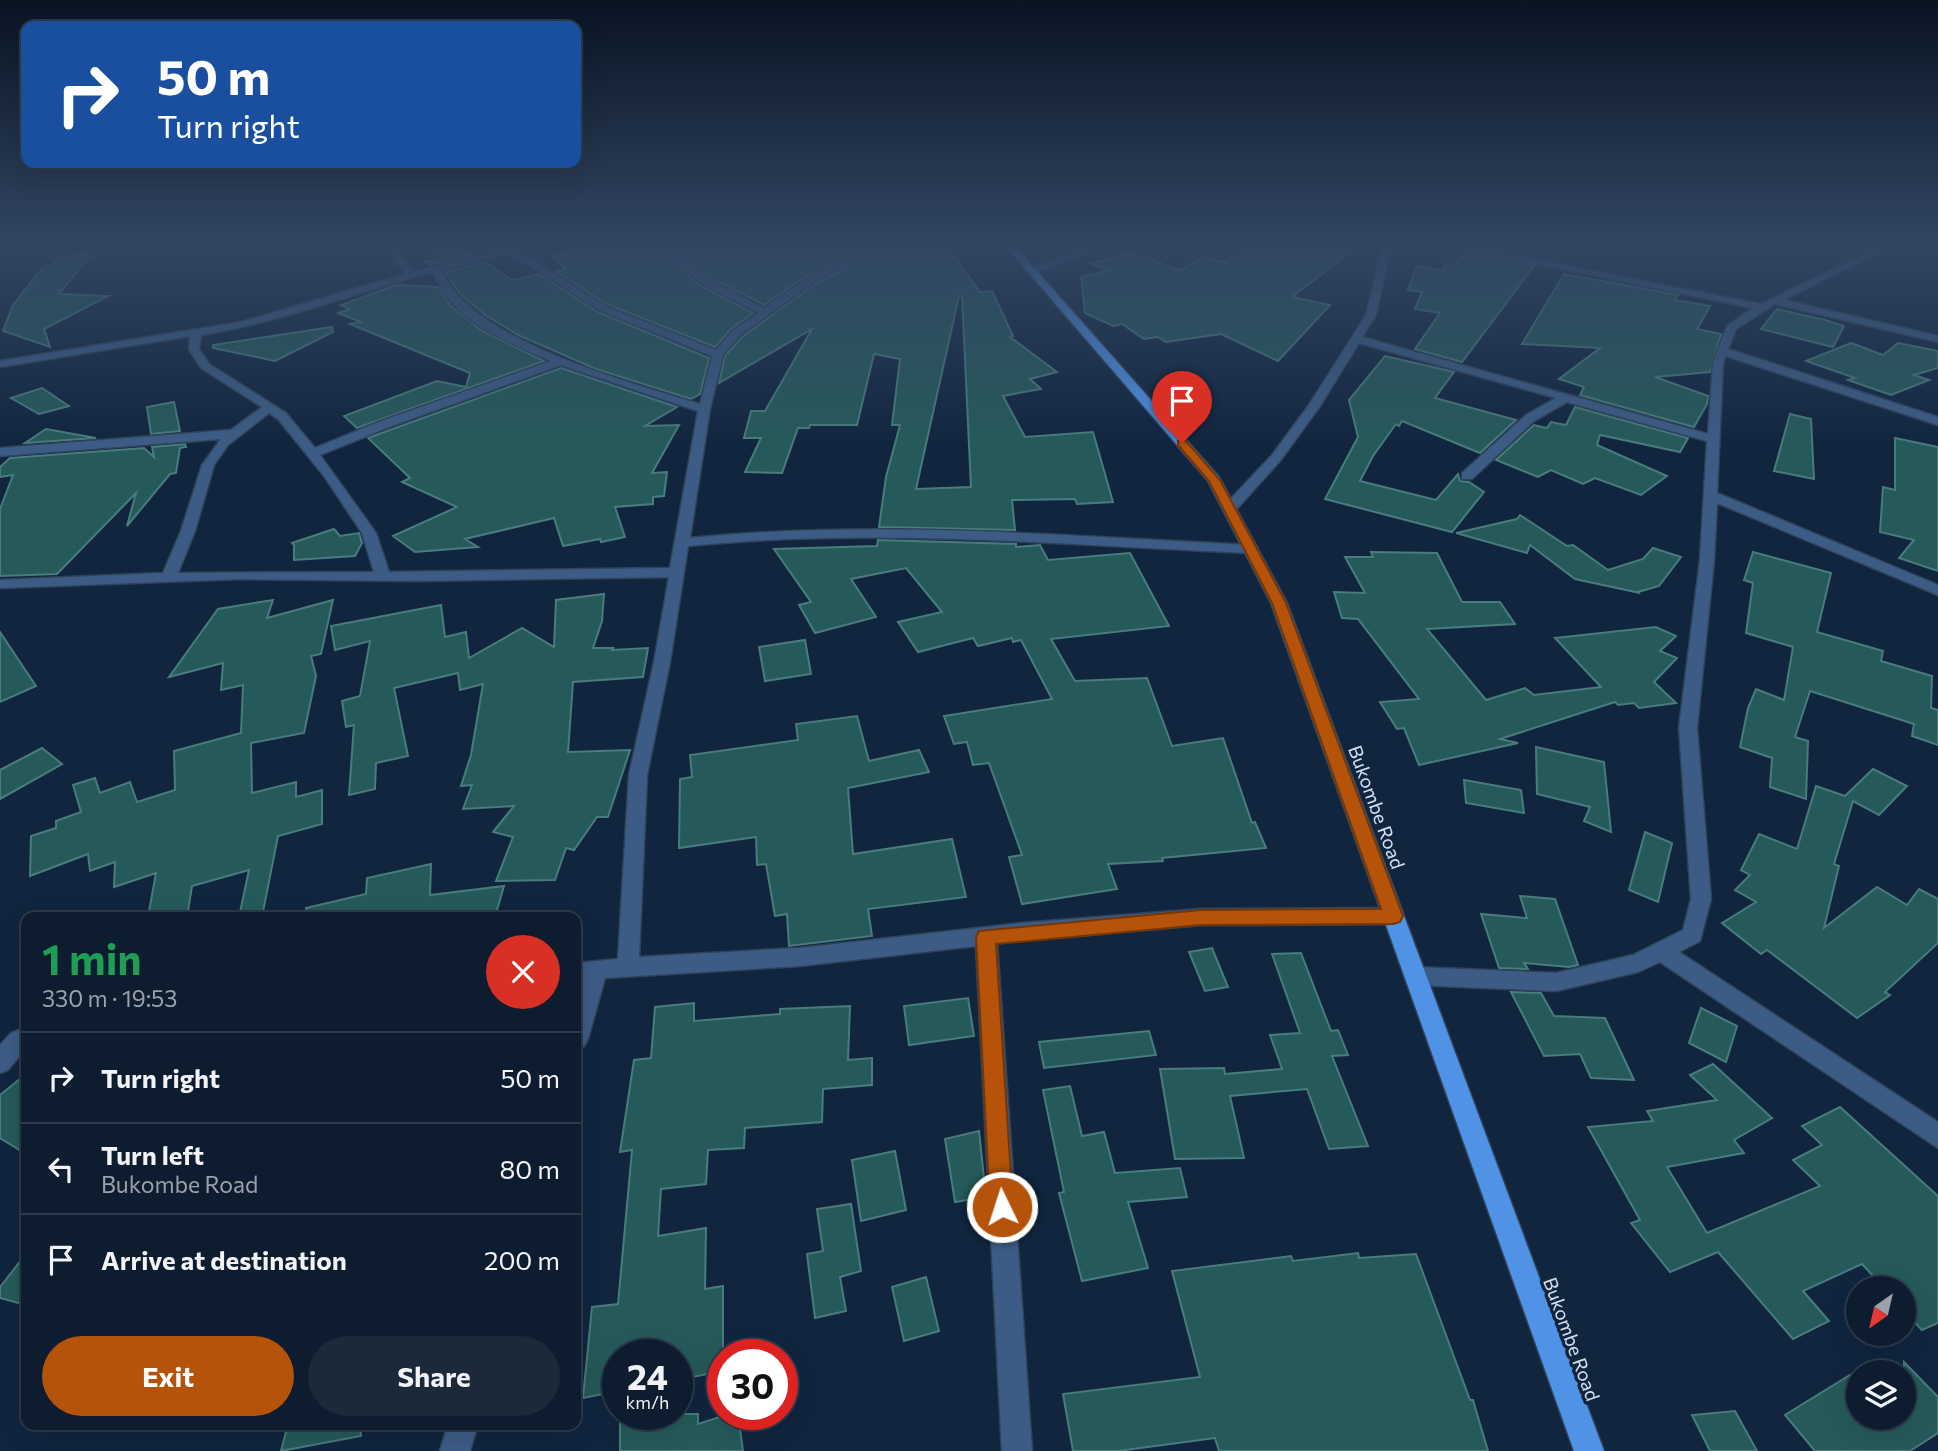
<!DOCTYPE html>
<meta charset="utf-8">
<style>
:root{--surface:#0d1c2f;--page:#1b293b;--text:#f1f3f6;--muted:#9aa1aa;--line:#2d3a4b;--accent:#b45309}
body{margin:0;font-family:Commissioner,sans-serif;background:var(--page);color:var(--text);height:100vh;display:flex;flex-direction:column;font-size:26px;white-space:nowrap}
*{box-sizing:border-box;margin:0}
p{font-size:23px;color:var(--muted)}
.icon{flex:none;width:38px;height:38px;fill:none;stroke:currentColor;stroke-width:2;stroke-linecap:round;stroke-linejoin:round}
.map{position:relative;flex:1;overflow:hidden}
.drawer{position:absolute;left:21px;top:912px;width:560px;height:518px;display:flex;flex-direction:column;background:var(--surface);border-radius:14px;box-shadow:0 7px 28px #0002,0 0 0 2px var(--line)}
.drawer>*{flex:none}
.banner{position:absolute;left:21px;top:21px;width:560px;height:147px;border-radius:14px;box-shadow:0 7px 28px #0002,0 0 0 2px var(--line);background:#1a4fa0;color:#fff;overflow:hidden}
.needle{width:46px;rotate:214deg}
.buttons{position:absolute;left:1846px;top:1276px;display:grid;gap:14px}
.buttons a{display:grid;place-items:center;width:70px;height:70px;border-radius:50%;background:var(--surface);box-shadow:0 7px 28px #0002,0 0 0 2px var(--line);font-size:35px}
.speed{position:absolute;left:602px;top:1339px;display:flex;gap:14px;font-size:35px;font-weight:700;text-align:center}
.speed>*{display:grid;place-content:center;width:91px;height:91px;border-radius:50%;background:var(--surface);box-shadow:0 7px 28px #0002,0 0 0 2px var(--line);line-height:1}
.speed small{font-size:18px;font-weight:400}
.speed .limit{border:10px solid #d22;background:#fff;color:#111}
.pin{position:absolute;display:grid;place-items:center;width:60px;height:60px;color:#fff;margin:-72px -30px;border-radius:50% 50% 50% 0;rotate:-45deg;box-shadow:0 0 7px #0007}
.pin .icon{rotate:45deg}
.me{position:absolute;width:77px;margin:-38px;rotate:356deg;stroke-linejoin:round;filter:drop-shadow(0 0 5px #0008)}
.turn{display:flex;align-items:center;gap:24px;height:147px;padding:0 21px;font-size:32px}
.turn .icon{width:91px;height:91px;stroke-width:2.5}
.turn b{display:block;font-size:49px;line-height:60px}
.round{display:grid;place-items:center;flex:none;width:74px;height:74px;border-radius:37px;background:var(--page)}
.headline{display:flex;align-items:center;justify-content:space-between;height:119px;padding:0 21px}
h1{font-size:42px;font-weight:700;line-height:52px;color:#1e9e55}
.action{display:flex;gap:14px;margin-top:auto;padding:14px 21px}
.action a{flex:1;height:80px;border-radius:42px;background:var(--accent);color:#fff;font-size:28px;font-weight:700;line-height:80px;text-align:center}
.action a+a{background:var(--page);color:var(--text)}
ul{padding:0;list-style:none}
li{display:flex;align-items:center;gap:21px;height:91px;padding:0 21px;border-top:2px solid var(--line)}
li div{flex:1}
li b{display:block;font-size:26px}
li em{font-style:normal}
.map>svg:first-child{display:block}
.building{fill:#265a5a;stroke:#497c7c;stroke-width:2;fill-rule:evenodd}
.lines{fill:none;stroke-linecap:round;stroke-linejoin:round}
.minor-casing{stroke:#30435c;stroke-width:3}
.major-casing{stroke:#30435c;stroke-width:3}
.minor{fill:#3d5c85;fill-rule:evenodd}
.major{fill:#4f92e6;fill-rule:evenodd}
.route{fill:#b45309;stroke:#753606;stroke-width:2}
.labels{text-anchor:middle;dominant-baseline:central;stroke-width:7;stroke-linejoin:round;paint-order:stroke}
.street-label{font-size:19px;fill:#d4e1f2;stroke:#11253f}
</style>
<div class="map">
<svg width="1938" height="1451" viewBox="0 0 1938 1451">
<rect width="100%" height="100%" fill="#11253f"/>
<g class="building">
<polygon points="430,244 457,244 473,254 429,265 425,262 437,259"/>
<polygon points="593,244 653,244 701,286 753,313 731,329 715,347 606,304 556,271 565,269 553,256"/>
<polygon points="668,244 739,244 740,248 792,244 793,251 835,248 838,252 849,251 848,255 807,276 764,305 710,278"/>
<path d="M920,244H945L980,292L992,291L1013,336L1010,337L1057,372L1030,379L1041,389L1003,396L1025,437L1093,432L1113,502L1077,504L1075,499L1012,500L1015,530L879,527L886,477L900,425H892L900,359L874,354L857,425H810L809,428H798L782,473L745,472L761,438H744L751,411H765L812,329L719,383L725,356L742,337L815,284L858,262L863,249ZM959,296H962L971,487L916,489Z"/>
<polygon points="1244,244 1331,244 1356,248 1292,297 1330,305 1278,361 1221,334 1166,342 1158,337 1144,339 1122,324 1113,326 1085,313 1081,277 1108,271 1092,264 1132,252 1179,270 1204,257 1224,262 1243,251"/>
<polygon points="1467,252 1534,266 1462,362 1415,349 1440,313 1415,309 1422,292 1408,290 1417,266 1442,271 1445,264 1453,265"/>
<polygon points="92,253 59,294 108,296 44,329 50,347 3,331 13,305 44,266 52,265 59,257"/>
<polygon points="485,262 512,280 539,274 598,312 709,358 700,394 691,399 596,369 518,335 485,315 459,293 446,272"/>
<polygon points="1564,274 1678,295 1675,300 1710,306 1697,329 1721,334 1710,372 1655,377 1708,396 1707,404 1694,427 1580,395 1584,387 1559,379 1600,348 1522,344"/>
<polygon points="396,285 438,287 451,306 481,330 544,361 357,428 344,416 437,381 466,387 470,373 350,324 361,322 338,313 350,309 341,305"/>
<polygon points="1777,309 1825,320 1844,326 1833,347 1761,329"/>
<polygon points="332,327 333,332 275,361 213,348 213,345"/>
<polygon points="1851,343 1883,355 1898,343 1938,351 1938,368 1914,375 1929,380 1891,395 1848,380 1855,378 1806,361"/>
<polygon points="1385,356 1454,372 1435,398 1516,420 1480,453 1402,421 1399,426 1396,424 1373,456 1360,481 1436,500 1458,474 1460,481 1469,482 1484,492 1452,532 1325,499 1358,437 1349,400"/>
<polygon points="561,368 677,407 645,426 679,425 652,473 667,472 664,496 653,497 653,504 615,507 625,537 601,542 600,539 563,546 554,518 465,539 478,547 415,552 393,536 457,507 402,482 410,478 368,438"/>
<polygon points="42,388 69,406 39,414 11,398"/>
<polygon points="174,402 180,431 151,434 147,407"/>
<polygon points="1575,407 1688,438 1680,452 1600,435 1597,445 1667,476 1641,495 1595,478 1583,484 1551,470 1538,477 1496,460 1534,425 1547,428 1551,422 1566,425"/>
<polygon points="1790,414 1811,419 1814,479 1774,471"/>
<polygon points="46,429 96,438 25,443"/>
<polygon points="1895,438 1938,447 1938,571 1899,558 1914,540 1880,532 1883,487 1895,490"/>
<polygon points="185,444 186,447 180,448 176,473 170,474 127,526 136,493 57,574 0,576 0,509 13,475 0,477 0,467 10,458 144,448 154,457 152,447"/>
<polygon points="1520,515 1567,546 1573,545 1608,570 1643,559 1653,548 1681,557 1659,586 1638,592 1640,593 1575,579 1530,545 1527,553 1456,533 1517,519"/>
<polygon points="334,529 340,536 359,533 362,543 355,556 294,560 294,545 292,543"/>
<polygon points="878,540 1016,544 1016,547 1040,545 1048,560 1130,553 1169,626 1051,639 1075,681 1147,678 1172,746 1223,738 1252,823 1255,822 1266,848 1162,858 1163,861 1108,864 1117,889 1022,904 1009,857 1022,855 989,763 973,765 967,742 954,744 944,716 1052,699 1021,640 1013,642 1012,638 978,646 973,638 918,652 898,622 942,612 906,568 851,579 876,617 815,633 799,605 811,602 774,549 877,546"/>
<polygon points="1371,552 1437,553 1462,602 1500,602 1515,624 1427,629 1486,700 1525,688 1534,695 1601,687 1555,638 1656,627 1676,636 1660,651 1677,658 1654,682 1676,703 1639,708 1634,703 1618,705 1615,702 1500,739 1518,743 1419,765 1404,728 1397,729 1380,702 1419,699 1358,619 1342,618 1334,592 1365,593 1345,557 1373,557"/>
<polygon points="1753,552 1831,573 1817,632 1883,651 1881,661 1932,676 1931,708 1938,710 1938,745 1912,736 1914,724 1810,691 1795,737 1808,741 1806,799 1770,787 1772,758 1740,747 1748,708 1756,689 1784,700 1793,647 1746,633 1753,583 1744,580"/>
<polygon points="604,594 602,621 593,648 613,648 612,650 648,648 643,677 573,682 568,752 630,750 608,817 597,817 574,850 566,848 555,880 496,881 513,837 493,832 514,806 463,809 472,785 461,786 471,755 483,684 460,690 458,673 394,688 408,756 376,763 375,789 349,795 354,725 346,727 342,701 360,696 370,641 335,650 331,626 441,605 445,637 466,632 469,658 522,628 554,647 556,600"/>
<polygon points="273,600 267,618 333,600 321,654 311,656 316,676 304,733 251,743 252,793 296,782 296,797 322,790 322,824 278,836 262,917 239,917 249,870 192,886 187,917 148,917 156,873 114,887 115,862 90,871 88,854 30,876 31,836 56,828 56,821 81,812 73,785 95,778 100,793 130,782 137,802 175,790 174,751 241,733 243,685 221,690 223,663 169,677 218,609"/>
<polygon points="0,632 36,686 0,702"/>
<polygon points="805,640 811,674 765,681 759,647"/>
<polygon points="857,716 869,761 919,750 929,772 848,788 853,854 952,839 966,897 868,909 872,936 789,946 787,914 775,916 766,864 757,865 756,837 679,848 680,779 692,777 690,755 798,740 796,724"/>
<polygon points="1536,747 1604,762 1611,832 1584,821 1590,807 1537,794"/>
<polygon points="42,748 62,764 0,799 0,770"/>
<polygon points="1873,769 1907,786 1879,815 1853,801 1834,864 1839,866 1824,928 1877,887 1907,905 1919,889 1938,899 1938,943 1885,992 1890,995 1857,1018 1767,950 1761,954 1722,923 1756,902 1735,890 1750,875 1741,870 1759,834 1797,849 1816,786 1845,796"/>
<polygon points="1464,780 1521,790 1524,813 1466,803"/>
<polygon points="1645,832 1672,843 1658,902 1629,890"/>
<polygon points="431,864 430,895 504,886 495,917 307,917 306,908 366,894 367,878"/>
<polygon points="1520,896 1555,899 1578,965 1569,967 1524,963 1528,969 1499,968 1481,914 1527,918"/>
<polygon points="1212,948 1228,987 1205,991 1189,952"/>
<polygon points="1301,953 1331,1031 1338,1030 1348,1055 1332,1056 1368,1146 1329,1149 1307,1089 1230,1096 1244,1158 1175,1159 1160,1069 1224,1068 1225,1074 1282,1069 1270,1035 1300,1033 1272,954"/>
<polygon points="1511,992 1541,993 1554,1016 1605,1018 1634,1080 1591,1078 1580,1054 1544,1056"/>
<polygon points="968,998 974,1036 909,1045 904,1006"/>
<polygon points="694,1003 694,1021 780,1014 780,1009 850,1006 848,1060 872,1058 872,1085 823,1089 822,1122 745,1128 744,1148 708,1150 706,1184 661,1189 658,1236 706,1228 705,1289 723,1286 723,1371 677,1380 677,1354 618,1354 618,1391 583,1398 592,1307 618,1304 632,1150 620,1152 634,1060 651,1058 655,1007"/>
<polygon points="1701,1008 1737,1026 1726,1062 1689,1043"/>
<polygon points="1149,1031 1156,1055 1044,1068 1039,1042"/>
<polygon points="1713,1064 1772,1118 1734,1140 1744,1153 1667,1167 1707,1233 1820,1186 1793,1160 1822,1145 1802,1126 1840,1107 1938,1196 1938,1323 1922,1330 1904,1311 1904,1288 1884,1288 1862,1264 1803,1291 1829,1321 1793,1339 1718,1252 1670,1272 1631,1223 1640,1220 1588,1127 1653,1121 1647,1111 1717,1100 1690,1075"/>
<polygon points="26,1074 26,1154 0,1138 0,1095"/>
<polygon points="1070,1086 1082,1136 1104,1132 1115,1173 1180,1168 1187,1197 1128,1202 1148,1268 1082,1281 1059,1193 1064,1192 1043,1090"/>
<polygon points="979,1131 986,1197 955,1202 945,1139"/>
<polygon points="895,1151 906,1210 861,1221 852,1160"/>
<polygon points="851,1204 861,1271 840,1277 846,1311 815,1318 807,1254 823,1251 817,1209"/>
<polygon points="1358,1253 1359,1258 1416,1254 1470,1400 1473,1400 1488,1451 1219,1451 1215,1438 1118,1451 1073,1451 1063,1394 1200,1377 1172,1271 1291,1256 1293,1261"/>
<polygon points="26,1254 26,1305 0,1298 0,1287"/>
<polygon points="926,1277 939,1331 904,1341 892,1287"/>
<polygon points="1904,1362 1938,1397 1938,1433 1910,1451 1815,1451 1785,1415 1858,1370 1858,1418 1904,1418"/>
<polygon points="1735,1411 1757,1451 1710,1451 1692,1415"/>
<polygon points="620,1414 698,1414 698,1424 729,1414 738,1414 743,1451 620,1451"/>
<polygon points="288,1424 360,1424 361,1436 281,1451"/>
</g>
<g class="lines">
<defs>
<g id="minor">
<path d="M385,244H393L413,272L523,244H537L515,251L532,259L605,306L716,350L732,331L758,313L703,284L655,244H664L709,280L764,308L808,278L850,257L853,248L850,244H858L861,248L857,260L814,282L740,335L723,355L710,409L690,538C876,519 1063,536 1250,545L1257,549L1250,553C1063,545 875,527 688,546L670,662L647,775L639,957L800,948L1022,923L1201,909L1393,908L1400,910L1403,916L1400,922L1393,924L1201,925L997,943L1032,1451H1002L976,946L800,966L605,978L588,1039L584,1046L576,1049V1002L583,980L576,981V963L618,959L629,775L654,662L669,577L417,581L241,579L0,588V580L163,573L181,531L202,465L221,439L0,456V448L231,430L262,407L201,368L189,349L190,336L0,367V361L241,322L405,274ZM506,254L526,263L599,310L712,356L700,404C633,384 466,339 442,270ZM434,272C449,320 509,343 551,361L381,421L315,448L286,413L209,364L199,349L201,335C281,322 357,292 434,272ZM561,365L698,411L670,568L389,572L376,533L320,455L389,427ZM269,413L278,419L324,476L362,533L374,572L178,573L195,531L214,465L228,445Z"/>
<polygon points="1102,244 1114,244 1034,272 1026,270"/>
<polygon points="1383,244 1391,244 1376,315 1362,337 1708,434 1713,363 1727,326 1753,308 1439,244 1455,244 1761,304 1885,244 1895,244 1784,300 1938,336 1938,342 1775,304 1736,329 1728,349 1938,417 1938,425 1726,356 1723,363 1717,493 1938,585 1938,595 1717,503 1714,560 1697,728 1711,899 1700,941 1679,952 1938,1122 1938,1148 1660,962 1638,972 1556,991 1415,985 1407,983 1404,976 1407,969 1415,967 1556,973 1633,955 1683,930 1691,899 1679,728 1700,560 1707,441 1567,402 1534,421 1472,479 1462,479 1462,473 1526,415 1556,398 1359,343 1320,406 1280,461 1234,512 1224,512 1224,506 1272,455 1309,405 1366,315"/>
<polygon points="19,1030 26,1032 26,1048 8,1070 0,1073 0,1045 11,1033"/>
<polygon points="448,1424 478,1424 470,1451 440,1451"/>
</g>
<polygon id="major" points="1004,244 1013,244 1219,477 1287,603 1604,1451 1574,1451 1271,603 1208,481"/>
</defs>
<use href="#minor" class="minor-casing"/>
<use href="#major" class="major-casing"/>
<use href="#minor" class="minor"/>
<use href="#major" class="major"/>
</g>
<linearGradient id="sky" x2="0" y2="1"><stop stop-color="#091423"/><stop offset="0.55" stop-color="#324663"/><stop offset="1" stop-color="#324663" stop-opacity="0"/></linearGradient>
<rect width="1938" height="447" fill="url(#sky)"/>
<polygon class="route" points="1178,441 1186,441 1220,480 1286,603 1403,916 1400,922 1393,924 1201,925 996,944 1013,1207 1010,1216 1002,1219 993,1216 990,1207 976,937 979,931 1201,910 1381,909 1272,603 1209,481 1178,445"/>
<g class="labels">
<g class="street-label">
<text transform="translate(1377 807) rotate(70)">Bukombe Road</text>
<text transform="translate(1572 1339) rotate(70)">Bukombe Road</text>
</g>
</g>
</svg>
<div class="buttons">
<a><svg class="needle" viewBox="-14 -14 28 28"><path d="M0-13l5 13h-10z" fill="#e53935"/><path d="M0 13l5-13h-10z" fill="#9aa1aa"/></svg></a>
<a><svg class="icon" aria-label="layers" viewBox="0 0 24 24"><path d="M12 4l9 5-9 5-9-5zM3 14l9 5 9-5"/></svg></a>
</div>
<div class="speed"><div>24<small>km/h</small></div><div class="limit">30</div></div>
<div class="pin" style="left:1182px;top:443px;background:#d93025"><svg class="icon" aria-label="arrive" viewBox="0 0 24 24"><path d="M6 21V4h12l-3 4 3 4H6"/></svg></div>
<svg class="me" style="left:1002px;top:1207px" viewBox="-20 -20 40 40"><circle r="17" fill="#b45309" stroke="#fff" stroke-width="3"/><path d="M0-11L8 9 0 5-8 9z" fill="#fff"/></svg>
<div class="banner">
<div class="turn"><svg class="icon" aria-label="right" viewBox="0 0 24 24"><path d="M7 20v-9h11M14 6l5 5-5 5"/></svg><div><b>50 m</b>Turn right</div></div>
</div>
<section class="drawer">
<div class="headline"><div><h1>1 min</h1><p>330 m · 19:53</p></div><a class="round" style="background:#d93025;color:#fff"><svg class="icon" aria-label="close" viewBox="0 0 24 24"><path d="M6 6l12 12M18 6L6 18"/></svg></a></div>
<ul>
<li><svg class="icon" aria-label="right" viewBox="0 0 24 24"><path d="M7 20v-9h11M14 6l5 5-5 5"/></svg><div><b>Turn right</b></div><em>50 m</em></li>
<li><svg class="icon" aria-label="left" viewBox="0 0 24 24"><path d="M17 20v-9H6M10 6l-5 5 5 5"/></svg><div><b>Turn left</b><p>Bukombe Road</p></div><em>80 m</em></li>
<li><svg class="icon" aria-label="arrive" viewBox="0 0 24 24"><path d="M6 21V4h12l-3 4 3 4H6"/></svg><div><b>Arrive at destination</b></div><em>200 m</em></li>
</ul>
<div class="action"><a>Exit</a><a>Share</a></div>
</section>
</div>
